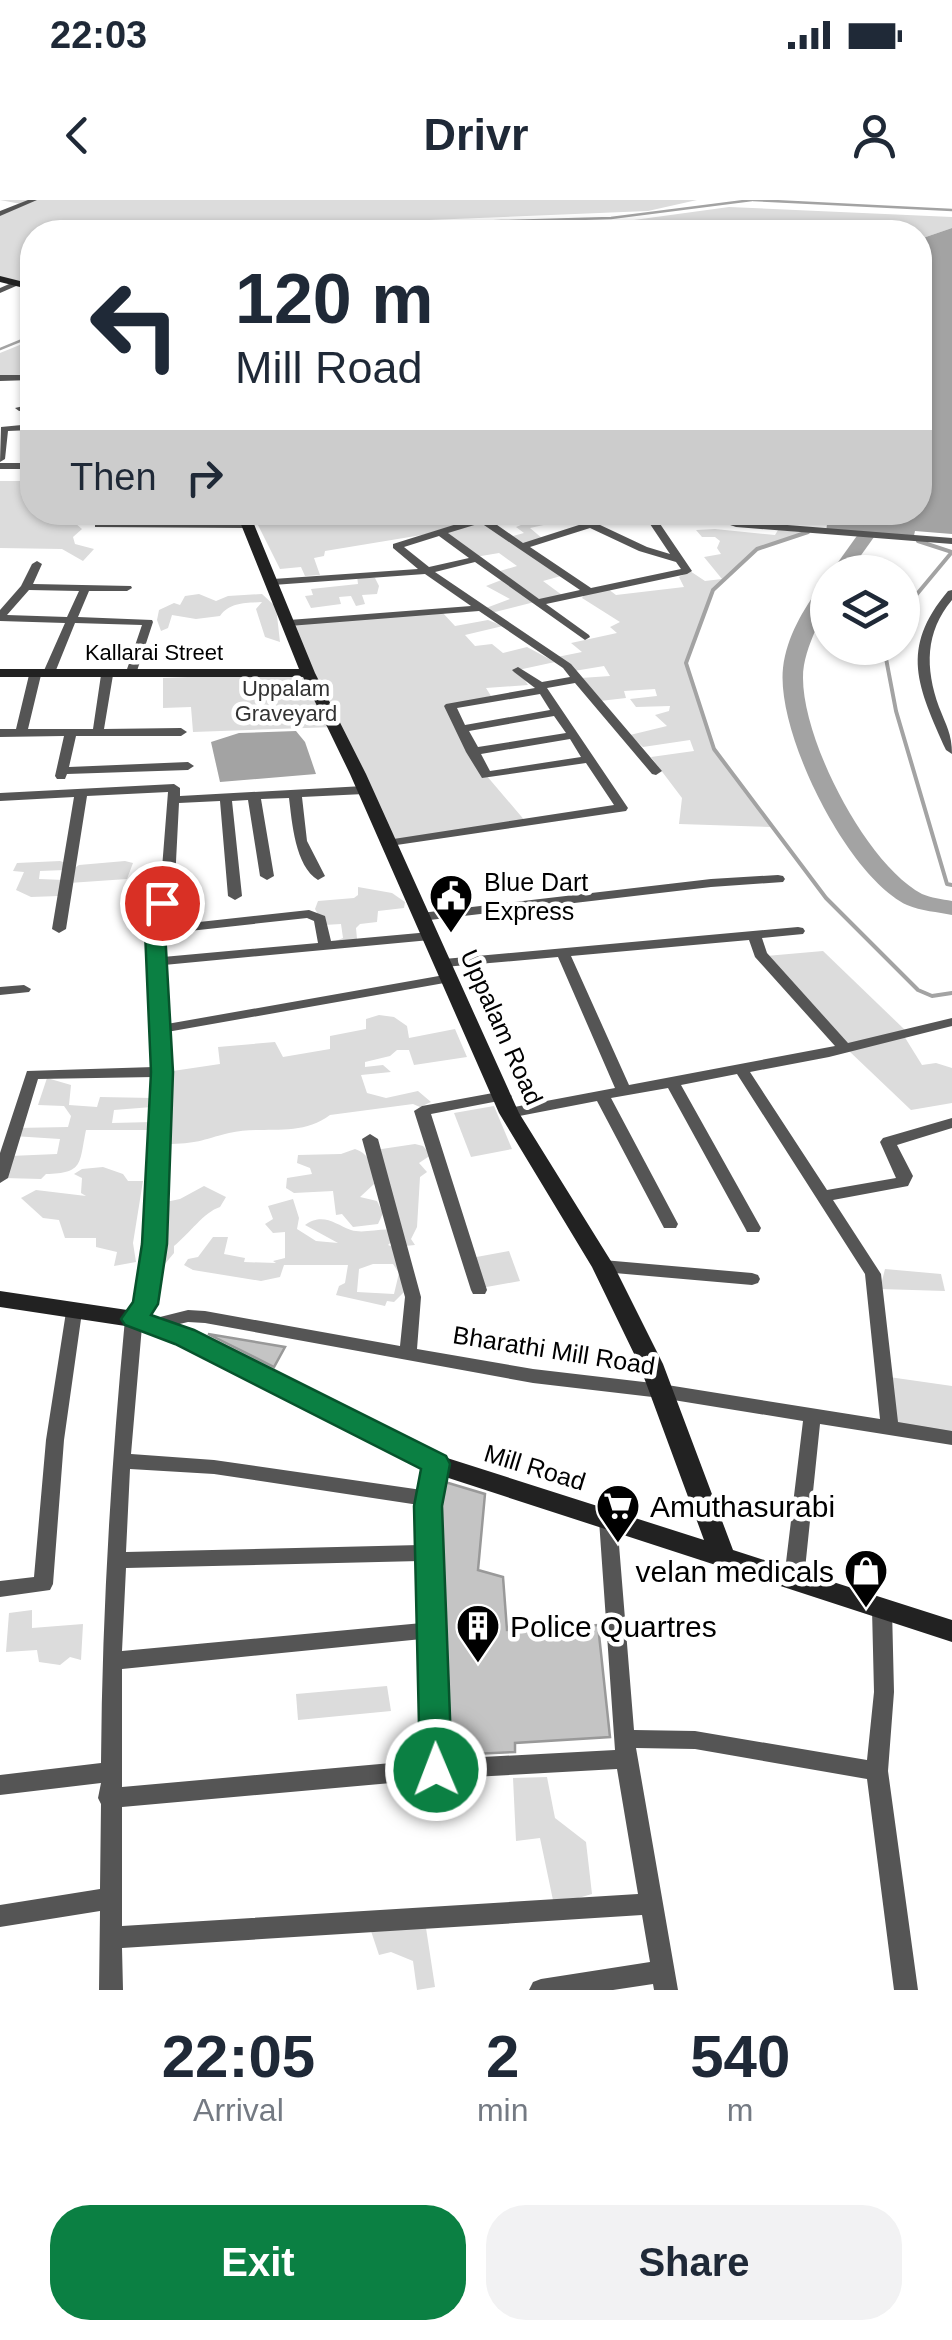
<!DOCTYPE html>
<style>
:root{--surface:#fff;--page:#f2f2f3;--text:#1f2937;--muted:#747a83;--accent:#0b8043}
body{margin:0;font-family:Arial,sans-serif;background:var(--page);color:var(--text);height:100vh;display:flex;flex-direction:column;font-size:38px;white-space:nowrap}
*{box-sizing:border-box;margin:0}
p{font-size:32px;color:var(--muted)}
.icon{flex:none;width:55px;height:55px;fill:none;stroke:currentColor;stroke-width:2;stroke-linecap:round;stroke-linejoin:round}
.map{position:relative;height:1790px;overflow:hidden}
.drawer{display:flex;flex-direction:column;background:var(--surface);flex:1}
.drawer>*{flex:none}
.hud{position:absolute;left:20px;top:20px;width:912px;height:305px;border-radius:40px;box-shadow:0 2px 8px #0004;background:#fff;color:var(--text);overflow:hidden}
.controls{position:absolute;left:810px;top:355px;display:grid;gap:20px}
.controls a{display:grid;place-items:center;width:110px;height:110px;border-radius:50%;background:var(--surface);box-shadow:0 2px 8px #0004;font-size:50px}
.pin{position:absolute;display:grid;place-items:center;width:85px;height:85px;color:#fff;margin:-42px;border:5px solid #fff;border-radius:50%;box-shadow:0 2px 10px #0007}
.me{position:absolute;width:110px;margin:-55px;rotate:359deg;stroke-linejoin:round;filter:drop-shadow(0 0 8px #0008)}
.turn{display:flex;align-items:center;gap:35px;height:210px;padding:0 50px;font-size:45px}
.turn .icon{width:130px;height:130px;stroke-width:2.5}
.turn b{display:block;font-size:70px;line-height:85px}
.then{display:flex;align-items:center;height:95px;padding:0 50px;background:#0003;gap:20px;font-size:38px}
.eta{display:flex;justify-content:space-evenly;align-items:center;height:170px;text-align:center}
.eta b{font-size:60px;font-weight:700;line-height:70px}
.cta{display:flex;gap:20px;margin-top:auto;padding:20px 50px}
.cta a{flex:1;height:115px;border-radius:40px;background:var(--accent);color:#fff;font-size:40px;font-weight:700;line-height:115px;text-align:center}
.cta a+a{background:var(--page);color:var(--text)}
.status{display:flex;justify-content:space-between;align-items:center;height:70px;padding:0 50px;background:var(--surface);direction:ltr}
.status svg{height:28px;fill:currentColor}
header{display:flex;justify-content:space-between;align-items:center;height:130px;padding:0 50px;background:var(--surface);font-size:45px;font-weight:700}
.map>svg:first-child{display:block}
.green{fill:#dcdcdc;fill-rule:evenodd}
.water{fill:#a3a3a3}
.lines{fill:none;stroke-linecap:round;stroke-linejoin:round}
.stream-far1{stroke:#a3a3a3;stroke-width:2.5}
.stream{stroke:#a3a3a3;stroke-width:4}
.river{fill:#a3a3a3;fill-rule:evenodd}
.building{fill:#c4c4c4;stroke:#999;stroke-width:2.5}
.street{fill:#555;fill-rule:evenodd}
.secondary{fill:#222;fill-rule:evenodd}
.route{fill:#0b8043;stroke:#07532c;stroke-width:2.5}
.labels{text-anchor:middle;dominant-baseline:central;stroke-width:9;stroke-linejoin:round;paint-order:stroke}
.far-street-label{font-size:22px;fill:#000;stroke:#fff}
.far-park-label{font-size:22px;fill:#333;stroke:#fff}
.poi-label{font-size:25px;fill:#000;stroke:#fff;text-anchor:start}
.street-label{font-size:25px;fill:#000;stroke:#fff}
.near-poi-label{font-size:30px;fill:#000;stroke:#fff;text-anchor:start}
</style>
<div class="status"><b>22:03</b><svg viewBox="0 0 49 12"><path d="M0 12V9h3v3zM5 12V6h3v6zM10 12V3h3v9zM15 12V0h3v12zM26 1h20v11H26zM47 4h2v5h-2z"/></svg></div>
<header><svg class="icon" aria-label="back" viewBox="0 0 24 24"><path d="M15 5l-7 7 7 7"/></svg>Drivr<svg class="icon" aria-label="person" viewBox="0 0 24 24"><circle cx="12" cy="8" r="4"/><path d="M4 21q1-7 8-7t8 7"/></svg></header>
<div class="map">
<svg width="952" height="1790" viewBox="0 0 952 1790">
<rect width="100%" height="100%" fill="#fff"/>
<g class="green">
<polygon points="697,0 648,11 429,20 311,32 32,32 32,85 0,77 0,14 21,4 0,0"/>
<polygon points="729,7 952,17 952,28 920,39 920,32 410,32 612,23"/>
<polygon points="32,140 32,177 0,177 0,153"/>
<polygon points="0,281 32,281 32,312 79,313 70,319 82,329 73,337 75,344 94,349 83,361 62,349 0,348"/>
<polygon points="252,313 504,313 483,320 513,336 524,333 516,327 521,325 516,322 521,321 518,318 530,314 540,320 553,318 557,322 530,328 543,339 523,345 561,376 543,381 562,395 491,413 486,408 510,399 486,386 504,379 500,371 517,366 499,353 475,357 440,332 325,351 324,356 314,358 320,375 305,376 301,367 280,369"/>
<polygon points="715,329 775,335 778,330 803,332 757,349 713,390 686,463 714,549 772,627 679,624 682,598 651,557 694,551 690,540 643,547 630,535 667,526 655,515 669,511 670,506 636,507 630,499 657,496 655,489 624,491 626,498 600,501 581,478 610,476 604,466 574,471 557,457 582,452 571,443 617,433 610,427 620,422 582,398 587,390 608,389 616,395 684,387 679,377 690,371 705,381 722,379 704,357 721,354 717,348 720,341 715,337 702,337 696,330"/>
<polygon points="357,376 375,378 379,386 377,394 362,395 365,404 356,406 351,396 339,397 341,404 311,408 305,396 313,395 311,389 358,384"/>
<path d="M199,394L216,401L228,396L262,394L276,407L280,442L265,437L256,409L262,402C246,403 230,402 220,416L196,419L172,415L168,428L161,431L157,420L159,410L174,403L180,405L185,396Z"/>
<polygon points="442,412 455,426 488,420 503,426 465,435 475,446 492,444 503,453 527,447 555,462 518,470 528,485 486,488 491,496 450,506 486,575 526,622 387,644 335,527 193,532 191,507 163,508 163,478 310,472 289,423"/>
<polygon points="60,661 66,663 65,670 40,671 39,679 64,680 59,696 31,697 16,690 24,672 13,671 17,663"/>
<polygon points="125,661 133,663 127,679 69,683 73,669 79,665"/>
<polygon points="358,687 392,693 405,702 404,708 378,711 377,722 360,724 356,728 357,739 331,743 343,738 341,724 324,725 315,709 318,701 354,698 358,695"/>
<polygon points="823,751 905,830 845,848 766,756"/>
<path d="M379,815L394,817L407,826L409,838L455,829L467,857L414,865L409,850H397L390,856L365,862V867L383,865L391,872L361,875L367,893L386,898L418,891L431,902L420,907L413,904L330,915C300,938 263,925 229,933C201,940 197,944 166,944V872L220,864L218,847L275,842L283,857L330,849V836L366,829V819Z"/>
<polygon points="904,836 922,865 936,863 952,868 952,903 911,910 848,850"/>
<path d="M47,878L71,885L69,905L97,907L100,897L153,898L152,907L114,910L112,923L153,922L152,930H86C79,964 84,973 46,974L41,979L4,978L10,956L57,954L60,939L13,936L16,928L68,927L71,916L64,906L38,905Z"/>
<polygon points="494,906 512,949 471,957 454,913"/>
<polygon points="415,944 423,946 431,955 419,963 427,972 420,977 417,1027 411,1039 415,1045 405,1046 375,950"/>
<path d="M355,949C372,955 372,968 374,984L360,997L377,1001L383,1013L378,1024L353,1027L342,1014L336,1015L333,991L294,993L286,988L287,978L312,974L310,968L297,963L298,955L341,954Z"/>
<polygon points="103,967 123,974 128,981 143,981 133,1043 136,1062 114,1066 117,1052 96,1047 96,1038 65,1038 59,1020 43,1018 21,998 36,990 86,996 81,993 82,978 74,974 82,969"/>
<path d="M204,986L226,997L220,1007C204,1012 189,1034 174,1046V1053L164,1065L156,1063L161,1003L180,999Z"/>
<path d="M293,999L299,1018L297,1029L316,1041L338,1043L305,1025C323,1012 335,1024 351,1030C363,1034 380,1028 393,1030L395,1038L388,1045L398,1049L407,1089L394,1102L387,1101L385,1106L336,1095L339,1086L345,1083L348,1065H284L280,1077L261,1081L193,1070L184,1065L188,1059L198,1057L213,1037H228L224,1054L245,1058L244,1062L276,1063L273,1061L285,1058V1032L273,1033L265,1024L273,1019L268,1006ZM373,1064H393L399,1073L394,1094L357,1092L359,1069Z"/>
<polygon points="509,1051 520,1081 481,1088 471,1058"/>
<polygon points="885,1069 941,1074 945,1091 880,1089"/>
<polygon points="889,1177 952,1186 952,1234 896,1226"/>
<polygon points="32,1410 32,1428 83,1424 81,1460 70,1457 60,1465 39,1462 37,1450 6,1452 9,1413"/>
<polygon points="387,1486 391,1511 298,1520 296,1494"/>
<polygon points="547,1577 555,1618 586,1642 592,1694 554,1705 540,1638 516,1641 513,1578"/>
<polygon points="426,1728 435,1787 417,1790 413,1761 391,1752 379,1755 371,1731"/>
</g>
<g class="water">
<polygon points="952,28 952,334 915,331 913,340 826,333 827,324 806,322 807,313 920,312 920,39"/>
<polygon points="296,531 305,542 316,574 220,582 211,542 239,533"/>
</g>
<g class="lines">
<g class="stream-far1">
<polyline points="753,0 952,10"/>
<polyline points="337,32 434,23 611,18 752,0"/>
<polyline points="0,149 32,136"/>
</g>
<g class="stream">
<polyline points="808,332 757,349 713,390 686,463 714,549 826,698 918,790 932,796 952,793"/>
<polyline points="902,412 952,352 918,341"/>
<polyline points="884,448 896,511 947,684 952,685"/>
</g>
<g class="river">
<polygon points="874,312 892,312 849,372 831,372"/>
<path d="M828,383C828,417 803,443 803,478C803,541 866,664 922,694C931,698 942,699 952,701V715C938,712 921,711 907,705C847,676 776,533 783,468C787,436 803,410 821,385Z"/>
</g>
</g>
<g class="building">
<polygon points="208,1134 285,1147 274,1167"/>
<polygon points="445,1282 485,1294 478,1370 503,1377 507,1430 598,1425 610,1537 515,1543 515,1552 451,1555 441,1306"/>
</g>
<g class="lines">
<g class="street">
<polygon points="28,0 37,0 0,16 0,11"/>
<polygon points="16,81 23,83 0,93 0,88"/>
<polygon points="0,175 32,175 32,180 0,181"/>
<polygon points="32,204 32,210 19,211 15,208"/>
<polygon points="32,224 32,230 8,231 5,259 0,262 1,227"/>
<rect x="0" y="263" width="32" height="6"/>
<path d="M495,312H512L490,320L523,343L582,324L558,312H572L590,321L607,312H621L598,324L647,347L670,354L642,312H652L692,371L687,374L546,404L589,435L590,437L585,440L475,362L435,372L571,464L662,571L656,575L652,574L575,483L547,488L628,608L626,611L383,647L381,644L387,640L614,605L586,563L482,578L466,552L444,506L446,504L535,488L514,472L512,470L518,467L542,482L570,477L563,468L479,411L289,426L284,423L289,420L471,406L425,374L273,385L268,382L273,379L418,369L393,348V344ZM481,323L580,390L539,399L448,333ZM590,328L639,351L676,362L681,369L591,388L530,347ZM439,336L469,358L429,367L404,347ZM540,494L550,510L465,525L457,508ZM554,516L566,533L478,547L469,531ZM570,539L581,557L490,571L481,554Z"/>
<polygon points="692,312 709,312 737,321 952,338 952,344 736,327"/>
<polygon points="98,322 248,322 253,325 248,328 95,327 95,323"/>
<path d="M37,361L42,364L33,384L131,386L132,388L127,391H89L78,417L152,420L153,422L135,477H127L125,475L142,425L75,423L54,475L52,477H44L42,475L65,423L0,421V410L21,386L32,364ZM29,390L79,391L67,417L7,415Z"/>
<path d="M952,390V400C925,432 925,468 939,507C946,525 952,534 952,554L946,550C918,487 899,449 948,391Z"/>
<polygon points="35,472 41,475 28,529 93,529 101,475 107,472 113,475 104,529 181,528 187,532 181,536 76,536 69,567 188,562 194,566 188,570 67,574 65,579 57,579 55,576 64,536 0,537 0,529 16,529 29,475"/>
<path d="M174,584L180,588V596L364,586L370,590L364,594L302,597L307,641L325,676L318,680C295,666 292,622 289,598L261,599L274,676L267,680L260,676L248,600L232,601L242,696L235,700L228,696L220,601L179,603L175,681L163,726L309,710L325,716L331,741L430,732L437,736L430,740L164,765L167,824L450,774L457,778L450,782L167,832L169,872L163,1043L153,1104L142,1124L144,1121L188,1110L205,1111L400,1146L405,1097L362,939L370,934L378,939L421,1097L417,1149L533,1169L661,1184L880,1219L865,1074L737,874L681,885L761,1028L759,1032H747L745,1028L668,888L611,898L678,1024L676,1028H664L597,901L509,918L501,913L509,908L615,888L558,757L444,767L437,763L444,759L798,727L803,728L805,731L803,734L762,738L767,753L848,843L952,818V826L829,857L750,872L827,990L896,978L880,942L883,938L952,918V928L897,945L913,976L908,986L833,1000L881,1074L898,1222L952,1231V1245L820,1224L804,1379L801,1385L794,1387L787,1385L784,1379L803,1221L661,1198L533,1183L205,1123L188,1122L150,1131L142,1126L131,1254L214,1260L422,1290L430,1259L436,1257L442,1259L445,1264L437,1306L446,1559L615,1550L599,1320L601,1315L608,1312L615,1315L617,1320L634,1530L695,1531L867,1560L874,1492L872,1409L875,1403L882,1401L889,1403L892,1409L894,1492L888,1571L918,1790H894L867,1579L695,1549L636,1548L678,1790H654L653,1784L613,1790H529L533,1782L541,1779L650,1762L642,1715L122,1748L123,1790H99L100,1711L0,1727V1705L100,1689L101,1604L98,1598L101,1583L0,1595V1575L101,1563C102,1415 111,1267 125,1119L137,1103L147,1043L154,877L38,879L8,978L0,983V953L27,871L154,867L148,731L161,681L168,592L87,596L66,729L59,733L52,729L74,597L0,601V593ZM307,718L314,721L318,743L163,757L162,734ZM749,740L755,757L835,846L629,885L571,756ZM130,1269L214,1274L419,1305L420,1345L126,1352ZM420,1361L422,1423L122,1451L126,1368ZM422,1439L425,1560L122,1587V1469ZM617,1569L638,1694L122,1726V1607L436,1579Z"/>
<polygon points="778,675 783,676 785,679 783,682 711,687 421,721 414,717 421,713 711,679"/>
<polygon points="24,785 31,789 29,792 0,795 0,787"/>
<polygon points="504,891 512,896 509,899 431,914 487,1090 485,1094 473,1094 471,1090 414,911 422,906"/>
<polygon points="603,1060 752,1073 758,1075 760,1079 758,1083 752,1085 603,1072 597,1070 595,1066 597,1062"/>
<polygon points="74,1106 80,1108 82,1112 64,1240 53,1384 50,1390 0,1397 0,1381 34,1377 46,1240 66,1112 68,1108"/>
</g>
<g class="secondary">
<polygon points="0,76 32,84 32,90 0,82"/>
<polygon points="236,312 249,312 315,473 366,574 519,913 614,1066 663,1164 733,1350 952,1420 952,1442 427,1271 177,1143 132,1127 0,1107 0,1091 134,1111 193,1131 444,1257 704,1340 639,1164 592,1067 499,913 350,574 303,477 0,477 0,469 299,469"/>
</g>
</g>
<polygon class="route" points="162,697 172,703 165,731 173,872 167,1044 158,1104 151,1115 194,1130 446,1256 450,1264 442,1306 452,1570 448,1580 436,1584 425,1580 420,1570 414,1306 421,1269 175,1144 125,1125 121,1119 133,1102 142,1044 151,872 145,731 152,703"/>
<defs>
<symbol id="civic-pin" viewBox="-11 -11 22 30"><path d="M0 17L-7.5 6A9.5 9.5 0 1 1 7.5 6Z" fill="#000" stroke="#fff"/><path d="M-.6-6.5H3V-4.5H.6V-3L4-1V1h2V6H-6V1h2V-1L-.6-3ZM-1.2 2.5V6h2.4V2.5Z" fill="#fff"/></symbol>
<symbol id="supermarket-pin" viewBox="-11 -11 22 30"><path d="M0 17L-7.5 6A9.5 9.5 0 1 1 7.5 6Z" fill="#000" stroke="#fff"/><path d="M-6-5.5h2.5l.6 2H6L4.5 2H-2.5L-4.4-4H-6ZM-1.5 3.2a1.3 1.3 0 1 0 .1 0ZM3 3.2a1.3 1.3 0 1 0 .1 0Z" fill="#fff"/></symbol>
<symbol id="shop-pin" viewBox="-11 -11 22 30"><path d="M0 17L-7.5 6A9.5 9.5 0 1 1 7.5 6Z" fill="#000" stroke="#fff"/><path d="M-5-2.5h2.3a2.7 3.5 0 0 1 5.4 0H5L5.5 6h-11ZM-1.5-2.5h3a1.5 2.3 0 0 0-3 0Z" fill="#fff"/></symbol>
<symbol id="building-pin" viewBox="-11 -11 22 30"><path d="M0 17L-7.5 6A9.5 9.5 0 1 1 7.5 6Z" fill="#000" stroke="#fff"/><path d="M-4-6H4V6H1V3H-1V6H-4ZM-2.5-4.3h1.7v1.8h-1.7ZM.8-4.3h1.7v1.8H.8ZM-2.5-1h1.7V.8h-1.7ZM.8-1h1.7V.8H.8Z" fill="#fff"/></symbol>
</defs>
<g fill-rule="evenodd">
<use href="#civic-pin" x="426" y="671" width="50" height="68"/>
<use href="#supermarket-pin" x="593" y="1281" width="50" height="68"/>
<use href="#shop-pin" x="841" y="1346" width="50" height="68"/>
<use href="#building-pin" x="453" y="1401" width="50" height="68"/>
</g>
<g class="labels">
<g class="far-street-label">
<text x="154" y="452">Kallarai Street</text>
</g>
<g class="far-park-label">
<text x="286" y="488">Uppalam<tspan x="286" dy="25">Graveyard</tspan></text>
</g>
<g class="poi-label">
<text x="484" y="682">Blue Dart<tspan x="484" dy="29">Express</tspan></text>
</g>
<g class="street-label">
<text transform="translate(502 827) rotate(66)">Uppalam Road</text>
<text transform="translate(554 1150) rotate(9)">Bharathi Mill Road</text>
<text transform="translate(535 1267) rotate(17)">Mill Road</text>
</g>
<g class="near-poi-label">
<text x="650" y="1306">Amuthasurabi</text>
<text x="834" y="1371" text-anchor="end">velan medicals</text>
<text x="510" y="1426">Police Quartres</text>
</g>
</g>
</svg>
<div class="controls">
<a><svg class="icon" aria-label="layers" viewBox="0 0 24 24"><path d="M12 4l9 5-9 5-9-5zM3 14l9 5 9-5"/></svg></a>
</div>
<div class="pin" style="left:162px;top:703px;background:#d93025"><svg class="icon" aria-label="arrive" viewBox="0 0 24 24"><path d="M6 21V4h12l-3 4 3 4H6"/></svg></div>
<svg class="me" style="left:436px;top:1570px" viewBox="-20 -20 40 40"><circle r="17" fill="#0b8043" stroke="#fff" stroke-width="3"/><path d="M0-11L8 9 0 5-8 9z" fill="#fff"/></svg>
<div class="hud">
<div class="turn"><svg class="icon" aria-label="left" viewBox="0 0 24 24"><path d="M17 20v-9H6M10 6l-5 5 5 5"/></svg><div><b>120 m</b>Mill Road</div></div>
<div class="then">Then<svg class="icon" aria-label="right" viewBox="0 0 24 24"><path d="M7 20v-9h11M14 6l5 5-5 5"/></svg></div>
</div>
</div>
<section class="drawer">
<div class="eta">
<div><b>22:05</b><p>Arrival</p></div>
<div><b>2</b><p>min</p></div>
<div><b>540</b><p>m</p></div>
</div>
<div class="cta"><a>Exit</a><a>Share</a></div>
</section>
